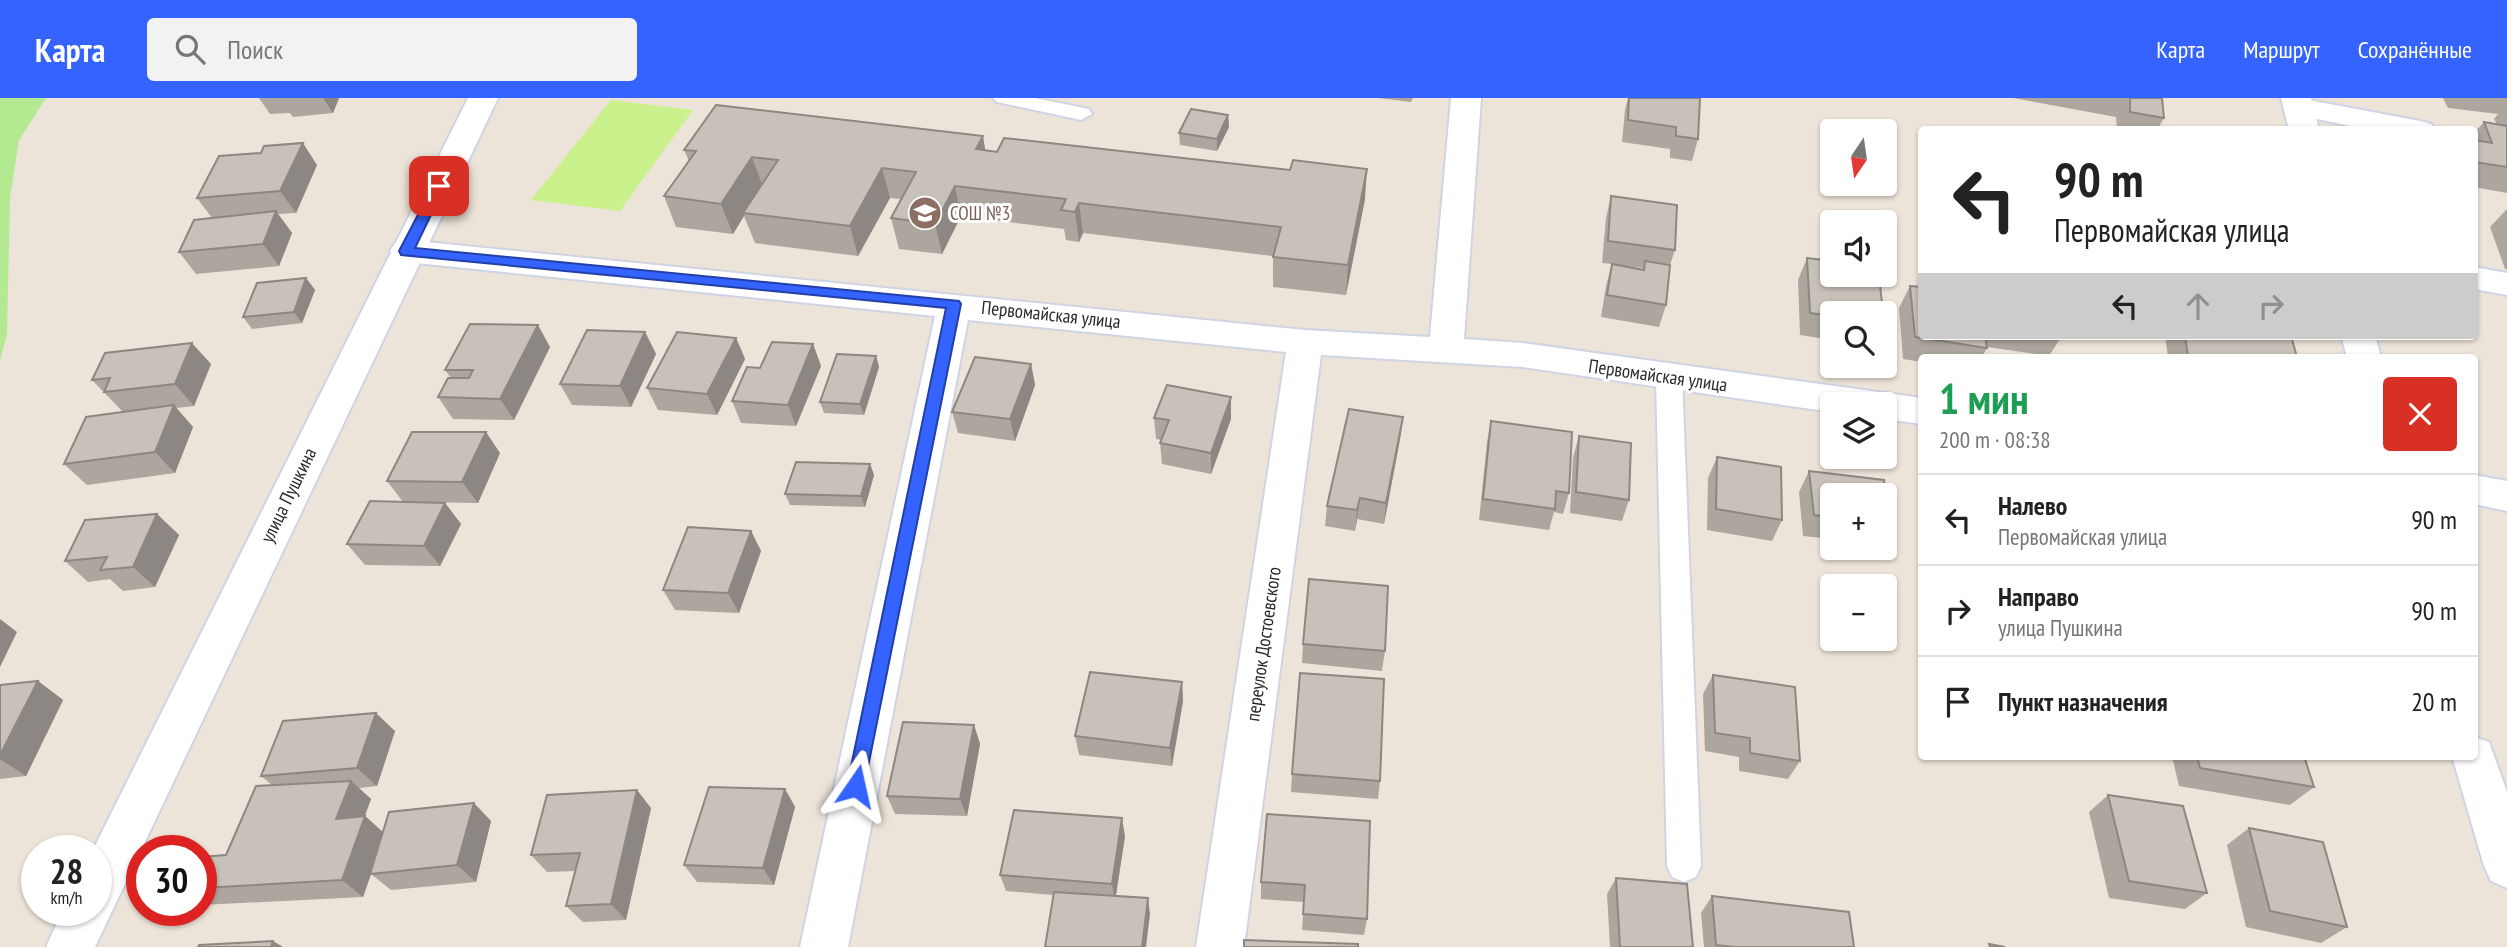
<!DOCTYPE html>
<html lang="ru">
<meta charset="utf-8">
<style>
:root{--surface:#fff;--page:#f2f2f2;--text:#222;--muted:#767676;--line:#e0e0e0;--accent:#3463ff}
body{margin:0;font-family:"PT Sans Narrow",sans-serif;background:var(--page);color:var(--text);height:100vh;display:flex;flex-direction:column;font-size:26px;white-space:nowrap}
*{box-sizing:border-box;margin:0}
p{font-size:23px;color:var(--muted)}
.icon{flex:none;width:38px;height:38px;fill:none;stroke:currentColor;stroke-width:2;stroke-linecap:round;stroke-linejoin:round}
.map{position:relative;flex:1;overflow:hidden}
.side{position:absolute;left:1918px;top:256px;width:560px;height:406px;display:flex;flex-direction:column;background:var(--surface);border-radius:7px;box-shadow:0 2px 5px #0004}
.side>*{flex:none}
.banner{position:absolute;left:1918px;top:28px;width:560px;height:214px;border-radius:7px;box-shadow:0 2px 5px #0004;background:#fff;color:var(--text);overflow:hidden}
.needle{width:46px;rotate:193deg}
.tools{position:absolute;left:1820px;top:21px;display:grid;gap:14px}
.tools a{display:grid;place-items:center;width:77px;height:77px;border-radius:7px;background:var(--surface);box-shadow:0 2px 5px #0004;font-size:35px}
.speed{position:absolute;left:21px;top:737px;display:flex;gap:14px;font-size:35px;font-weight:700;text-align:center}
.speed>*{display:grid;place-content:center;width:91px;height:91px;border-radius:50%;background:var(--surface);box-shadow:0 2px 5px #0004;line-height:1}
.speed small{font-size:18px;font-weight:400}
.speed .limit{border:10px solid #d22;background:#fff;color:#111}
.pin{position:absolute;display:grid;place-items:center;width:60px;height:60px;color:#fff;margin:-30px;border-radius:14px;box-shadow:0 4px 10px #0006}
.me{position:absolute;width:77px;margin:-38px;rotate:11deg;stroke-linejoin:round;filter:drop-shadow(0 0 5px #0008)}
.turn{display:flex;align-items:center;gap:24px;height:147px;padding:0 21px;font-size:32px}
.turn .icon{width:91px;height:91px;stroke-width:2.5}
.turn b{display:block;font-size:49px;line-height:60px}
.lanes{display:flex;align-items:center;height:66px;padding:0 21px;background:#0003;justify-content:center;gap:35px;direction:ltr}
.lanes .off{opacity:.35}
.round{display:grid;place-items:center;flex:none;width:74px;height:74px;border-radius:7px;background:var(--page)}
.summary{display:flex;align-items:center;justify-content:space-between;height:119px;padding:0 21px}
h1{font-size:42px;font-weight:700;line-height:52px;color:#1e9e55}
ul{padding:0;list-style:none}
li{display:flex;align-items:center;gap:21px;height:91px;padding:0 21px;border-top:2px solid var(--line)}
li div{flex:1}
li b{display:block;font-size:26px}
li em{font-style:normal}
header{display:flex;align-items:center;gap:42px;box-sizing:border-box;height:98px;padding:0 35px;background:var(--accent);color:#fff}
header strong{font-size:33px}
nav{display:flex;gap:38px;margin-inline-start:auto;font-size:24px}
.search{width:490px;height:63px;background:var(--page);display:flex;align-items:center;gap:18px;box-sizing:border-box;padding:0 24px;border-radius:7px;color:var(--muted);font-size:26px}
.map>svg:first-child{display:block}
.green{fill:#b3e991}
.pitch{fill:#caf18b}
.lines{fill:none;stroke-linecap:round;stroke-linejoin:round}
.lane-casing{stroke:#cfd4e4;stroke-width:4}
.street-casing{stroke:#cfd4e4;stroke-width:4}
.secondary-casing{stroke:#cfd4e4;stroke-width:4}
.lane{fill:#fff;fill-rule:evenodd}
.street{fill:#fff;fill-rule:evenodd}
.secondary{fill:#fff;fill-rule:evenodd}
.wall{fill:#aca69f;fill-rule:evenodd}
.shaded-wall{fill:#8c8782}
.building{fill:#c8c1b9;stroke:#8c8782;stroke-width:2}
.route{fill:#3463ff;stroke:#2240a6;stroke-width:2}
.labels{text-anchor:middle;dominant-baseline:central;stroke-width:6;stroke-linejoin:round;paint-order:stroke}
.education-label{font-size:19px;fill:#785e54;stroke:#fff;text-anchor:start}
.street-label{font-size:19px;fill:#292929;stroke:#fff}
</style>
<header>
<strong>Карта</strong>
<div class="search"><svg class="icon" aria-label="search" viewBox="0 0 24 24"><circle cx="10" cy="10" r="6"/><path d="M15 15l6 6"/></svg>Поиск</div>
<nav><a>Карта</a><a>Маршрут</a><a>Сохранённые</a></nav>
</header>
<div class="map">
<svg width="2507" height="849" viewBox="0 0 2507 849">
<rect width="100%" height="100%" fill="#ede4d9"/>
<polygon class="green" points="0,0 46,0 19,42 10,100 7,236 0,262"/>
<polygon class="pitch" points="611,2 693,12 620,113 531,102"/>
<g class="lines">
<defs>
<g id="lane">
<polygon points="993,0 1035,0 1089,11 1092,16 1081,22 997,4"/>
<polygon points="1669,269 1678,271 1682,278 1701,768 1696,779 1684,784 1672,779 1667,768 1656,278 1660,271"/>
</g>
<g id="street">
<polygon points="1451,0 1481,0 1464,241 1523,245 1922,300 1922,326 1885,321 1885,306 1832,306 1832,314 1523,269 1321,257 1244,849 1196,849 1286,254 968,222 848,849 800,849 935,218 406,164 395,161 390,153 395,145 406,142 1305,232 1430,239"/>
<polygon points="2298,0 2420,23 2431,26 2435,32 2370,32 2288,15 2283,9 2288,3"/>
<polygon points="2474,169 2507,175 2507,197 2474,191"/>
<polygon points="2474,377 2507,383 2507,413 2474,406"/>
</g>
<g id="secondary">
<polygon points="468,0 498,0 95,849 46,849 63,812 96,812 96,752 93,752"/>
<polygon points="2281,0 2311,0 2319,32 2289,32"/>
<polygon points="2341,238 2375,238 2381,259 2347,259"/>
<polygon points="2474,639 2489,644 2507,694 2507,790 2491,783 2484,768 2452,658 2474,658"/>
</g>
</defs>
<use href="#lane" class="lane-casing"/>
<use href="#street" class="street-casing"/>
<use href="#secondary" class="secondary-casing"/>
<use href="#lane" class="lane"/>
<use href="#street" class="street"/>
<use href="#secondary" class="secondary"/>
</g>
<g class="wall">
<polygon points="259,0 339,0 333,15 293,19 290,15 270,16"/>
<polygon points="1378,0 1413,0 1411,4"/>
<polygon points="1628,0 1700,0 1698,41 1692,63 1670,60 1670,51 1622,44 1625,12"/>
<polygon points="2013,0 2162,0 2164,20 2157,32 2117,32 2116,19"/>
<polygon points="2443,0 2507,0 2507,95 2474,89 2474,35 2484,24 2497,26 2494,21 2498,16 2448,10"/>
<polygon points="1228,17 1229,29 1217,53 1180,47 1179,35"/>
<polygon points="684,52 985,52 1365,101 1346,197 1273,189 1273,158 1083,135 1079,144 1066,142 1064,131 961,118 942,156 899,151 891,120 901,101 890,100 858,158 755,145 744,118 733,136 676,129 664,98 689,63"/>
<polygon points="317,67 296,115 278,116 292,135 279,168 196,176 179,154 212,120 197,100"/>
<path d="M1611,98L1675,152L1670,167L1666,207L1659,229L1601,219L1606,188L1612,166L1602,165L1606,120ZM1616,167L1643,170L1642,171Z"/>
<polygon points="2507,111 2507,171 2505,171 2490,129"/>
<polygon points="1807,160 1832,215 1832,242 1800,237 1798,182"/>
<polygon points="306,180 315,192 302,225 252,231 243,219"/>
<polygon points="1910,188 1922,238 2062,238 2049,258 1987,249 1987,250 1982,259 1922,259 1922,264 1903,261 1899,210"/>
<polygon points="645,234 656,256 631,309 572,307 560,286"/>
<polygon points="2165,238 2291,238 2297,259 2168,259"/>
<polygon points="736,240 745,261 717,317 658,312 647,290"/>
<polygon points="813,246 821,268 796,328 741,325 732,303 760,270"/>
<polygon points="550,249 514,322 453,321 438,299 451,280 445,272"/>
<polygon points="876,258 879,269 864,317 824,315 820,304"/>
<polygon points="211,266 194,308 176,310 193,329 175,375 87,387 64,366 123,314 92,282"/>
<polygon points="1031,266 1035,287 1015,343 958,335 952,314"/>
<polygon points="1403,319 1400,341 1384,426 1357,421 1355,433 1325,428 1327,408"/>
<polygon points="1154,320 1231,321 1211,376 1162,366 1160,345 1161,342 1156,341"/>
<polygon points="1491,323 1569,395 1563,416 1554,414 1549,432 1479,422 1487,344"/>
<polygon points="1579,338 1629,402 1622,423 1570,415 1573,359"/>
<polygon points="500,355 478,405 414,404 445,405 461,426 440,468 365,467 347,446 403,404 387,383"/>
<polygon points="1717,359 1782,422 1772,443 1707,432 1708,380"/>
<polygon points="870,366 874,377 865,409 790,407 785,396"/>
<polygon points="1809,373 1884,382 1892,440 1879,460 1835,454 1834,450 1885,450 1885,397 1832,397 1832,441 1803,438 1799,394"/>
<polygon points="157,416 179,437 155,489 123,493 110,481 88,484 65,463"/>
<polygon points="751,433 761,453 739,515 675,512 663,492"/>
<polygon points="1303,546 1385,553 1382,573 1302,565"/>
<polygon points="1713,577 1800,663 1788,681 1739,673 1739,659 1705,653 1703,596"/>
<polygon points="38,583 63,602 26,678 0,681 0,587"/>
<polygon points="1182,584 1183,603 1172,668 1079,657 1075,638"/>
<polygon points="974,627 980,646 967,718 895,716 887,698"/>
<polygon points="395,633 377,688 359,690 371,701 365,718 383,734 491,723 476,784 391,792 371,776 363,799 201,807 201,790 226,757 272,687 261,678"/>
<polygon points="2172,658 2304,658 2314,689 2290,707 2179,688"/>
<polygon points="1292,676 1380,683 1378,701 1291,694"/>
<polygon points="785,691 795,709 774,787 697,784 684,767"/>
<polygon points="2108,697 2207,795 2185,811 2109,800 2089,714"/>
<polygon points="651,710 626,822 583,824 566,808 575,773 547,774 531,757"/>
<polygon points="1267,716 1367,821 1364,837 1302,832 1304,804 1261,801 1261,784"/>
<polygon points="2249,730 2347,829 2321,845 2246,829 2227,747"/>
<polygon points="1125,738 1116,798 1150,816 1053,797 1006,793 1000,777"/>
<polygon points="1616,780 1693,849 1610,849 1607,796"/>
<polygon points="1712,798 1854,849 1704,849 1701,815"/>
</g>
<g class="shaded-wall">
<polygon points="323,0 339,0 333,15"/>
<polygon points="1228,17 1229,29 1217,53 1217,41"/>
<polygon points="983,38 988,68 976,51"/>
<polygon points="303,45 317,67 296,115 280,93"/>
<polygon points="752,59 763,89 743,115 744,118 733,136 721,106"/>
<polygon points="882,70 890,100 858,158 850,128"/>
<polygon points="1367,71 1365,101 1346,197 1348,167"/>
<polygon points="955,88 961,118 942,156 935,126"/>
<polygon points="1079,105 1083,135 1079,144 1075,114"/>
<polygon points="276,113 292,135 279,168 263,146"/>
<polygon points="306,180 315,192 302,225 294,214"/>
<polygon points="538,227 550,249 514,322 500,301"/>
<polygon points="645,234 656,256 631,309 620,288"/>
<polygon points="736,240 745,261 717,317 707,296"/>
<polygon points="192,245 211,266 194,308 175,286"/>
<polygon points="813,246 821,268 796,328 788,307"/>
<polygon points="876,258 879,269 864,317 860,306"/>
<polygon points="1031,266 1035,287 1015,343 1010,321"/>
<polygon points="1231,299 1231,321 1211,376 1211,355"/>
<polygon points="174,307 193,329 175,375 155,354"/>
<polygon points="1403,319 1400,341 1384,426 1386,405"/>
<polygon points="486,334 500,355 478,405 462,384"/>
<polygon points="870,366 874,377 865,409 861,398"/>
<polygon points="1360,400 1357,421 1355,433 1357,412"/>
<polygon points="445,405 461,426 440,468 424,448"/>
<polygon points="157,416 179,437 155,489 133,469"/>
<polygon points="751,433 761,453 739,515 728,495"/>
<polygon points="0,521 17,534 0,569"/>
<polygon points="38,583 63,602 26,678 0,661 0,657"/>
<polygon points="1182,584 1183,603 1172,668 1170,650"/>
<polygon points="376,615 395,633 377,688 357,670"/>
<polygon points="974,627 980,646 967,718 960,701"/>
<polygon points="351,683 371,701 357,738 336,721"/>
<polygon points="785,691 795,709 774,787 763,770"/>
<polygon points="637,692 651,710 626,822 611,806"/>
<polygon points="474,705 491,723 476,784 457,767"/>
<polygon points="365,718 385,736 363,799 342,782"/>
<polygon points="1122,720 1125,738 1115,802 1112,786"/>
<polygon points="1148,800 1150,816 1146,849 1142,849"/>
<polygon points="273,843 283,849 271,849"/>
</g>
<g class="building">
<polygon points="1629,0 1700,0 1698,41 1676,38 1676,29 1628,22"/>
<polygon points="2130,0 2162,0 2164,20 2130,14"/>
<polygon points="716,7 983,38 976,51 997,54 1004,40 1290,72 1293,62 1367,71 1348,167 1273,159 1281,129 1079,105 1075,114 1061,112 1066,101 955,88 935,126 891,120 916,74 882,70 850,128 743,115 778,62 752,59 721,106 664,98 696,53 684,52"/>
<polygon points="1191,11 1228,17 1217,41 1179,35"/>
<polygon points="2484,24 2507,28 2507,69 2474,64 2474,42 2492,45"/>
<polygon points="303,45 280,93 197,100 219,58 261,55 264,48"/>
<polygon points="1611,98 1677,107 1675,152 1608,143"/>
<polygon points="276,113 263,146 179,154 194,122"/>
<polygon points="1807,160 1832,163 1832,177 1879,177 1883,215 1832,215 1832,218 1810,215"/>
<polygon points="1645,163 1670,167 1666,207 1607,197 1612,166 1644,172"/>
<polygon points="306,180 294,214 243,219 257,185"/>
<polygon points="1910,188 1922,189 1922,238 1985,238 1987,250 1915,239"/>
<polygon points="470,226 538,227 500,301 438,299 448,280 469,280 473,272 445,272"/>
<polygon points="587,232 645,234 620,288 560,286"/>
<polygon points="677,234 736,240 707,296 647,290"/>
<polygon points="2185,238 2291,238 2297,259 2188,259"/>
<polygon points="772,244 813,246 788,307 732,303 747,269 760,270"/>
<polygon points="192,245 175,286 104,294 110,280 92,282 105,255"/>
<polygon points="837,256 876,258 860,306 820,304"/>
<polygon points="975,259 1031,266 1010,321 952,314"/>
<polygon points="1167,287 1231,299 1211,355 1160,345 1169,322 1154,320"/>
<polygon points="174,307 155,354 64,366 86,319"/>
<polygon points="1349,311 1403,319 1386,405 1360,400 1357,412 1327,408"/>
<polygon points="1491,323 1572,334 1569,395 1556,393 1555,411 1483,401"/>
<polygon points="412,334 486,334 462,384 387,383"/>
<polygon points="1579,338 1631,345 1629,402 1576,394"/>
<polygon points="1717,359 1781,369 1782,422 1716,411"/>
<polygon points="796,364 870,366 861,398 785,396"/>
<polygon points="1809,373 1884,382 1892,440 1885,439 1885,397 1832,397 1832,419 1814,417"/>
<polygon points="370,403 445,405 424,448 347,446"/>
<polygon points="157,416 133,469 100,472 107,459 65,463 85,422"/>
<polygon points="688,429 751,433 728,495 663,492"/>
<polygon points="1309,481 1388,488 1385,553 1303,546"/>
<polygon points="1090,574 1182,584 1170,650 1075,638"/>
<polygon points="1300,575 1384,581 1380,683 1292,676"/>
<polygon points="1713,577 1795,589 1800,663 1750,655 1750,640 1715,635"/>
<polygon points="38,583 0,657 0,587"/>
<polygon points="376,615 357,670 261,678 283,623"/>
<polygon points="903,624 974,627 960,701 887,698"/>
<polygon points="2197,658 2304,658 2314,689 2200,670"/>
<polygon points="351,683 336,721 365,718 342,782 201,790 201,759 226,757 256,688"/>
<polygon points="709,689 785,691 763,770 684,767"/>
<polygon points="637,692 611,806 566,808 580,755 531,757 547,697"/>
<polygon points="2108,697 2183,708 2207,795 2129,783"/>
<polygon points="474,705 457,767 370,776 389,714"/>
<polygon points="1014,712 1122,720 1112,786 1000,777"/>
<polygon points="1267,716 1370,723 1367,821 1303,816 1305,787 1261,784"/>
<polygon points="2249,730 2323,744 2347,829 2270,813"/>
<polygon points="1616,780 1687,786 1693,849 1620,849"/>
<polygon points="1054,794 1148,800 1142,849 1045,849"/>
<polygon points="1712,798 1849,814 1854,849 1735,849 1716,847"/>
<polygon points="1244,842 1358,846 1358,849 1244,849"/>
<polygon points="273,843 271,849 198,849 199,847"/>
<polygon points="1989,846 2005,849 1990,849"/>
</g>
<polygon class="route" points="439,84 445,88 415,150 959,203 961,206 863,694 850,694 847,688 946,210 401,157 399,153 433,88"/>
<defs>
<symbol id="school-disc" viewBox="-11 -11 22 22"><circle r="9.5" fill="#8d6e63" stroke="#fff"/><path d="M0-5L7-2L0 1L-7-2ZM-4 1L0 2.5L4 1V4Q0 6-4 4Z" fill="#fff"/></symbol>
</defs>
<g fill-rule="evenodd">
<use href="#school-disc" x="906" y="96" width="38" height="38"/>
</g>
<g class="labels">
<g class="education-label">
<text x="950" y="115">СОШ №3</text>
</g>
<g class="street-label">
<text transform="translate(1051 216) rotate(6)">Первомайская улица</text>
<text transform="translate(1658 277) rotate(8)">Первомайская улица</text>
<text transform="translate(288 397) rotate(-64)">улица Пушкина</text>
<text transform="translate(1263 546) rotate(-82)">переулок Достоевского</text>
</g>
</g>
</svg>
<div class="tools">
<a><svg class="needle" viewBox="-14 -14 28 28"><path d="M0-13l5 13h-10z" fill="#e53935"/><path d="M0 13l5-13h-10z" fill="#767676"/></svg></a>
<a><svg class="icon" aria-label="sound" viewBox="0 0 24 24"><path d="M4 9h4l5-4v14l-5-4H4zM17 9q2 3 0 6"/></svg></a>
<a><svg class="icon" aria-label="search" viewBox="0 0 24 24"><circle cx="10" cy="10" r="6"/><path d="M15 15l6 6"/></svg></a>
<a><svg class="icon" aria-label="layers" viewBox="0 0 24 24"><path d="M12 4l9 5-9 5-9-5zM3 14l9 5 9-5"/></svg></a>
<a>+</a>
<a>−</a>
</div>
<div class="speed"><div>28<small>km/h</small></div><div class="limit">30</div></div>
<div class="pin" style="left:439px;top:88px;background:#d93025"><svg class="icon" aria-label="arrive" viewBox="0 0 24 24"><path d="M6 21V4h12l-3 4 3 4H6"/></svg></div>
<svg class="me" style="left:856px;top:688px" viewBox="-20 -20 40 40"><path d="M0-17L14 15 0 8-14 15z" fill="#3463ff" stroke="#fff" stroke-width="4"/></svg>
<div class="banner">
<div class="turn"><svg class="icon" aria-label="left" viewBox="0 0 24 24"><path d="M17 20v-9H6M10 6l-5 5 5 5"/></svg><div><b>90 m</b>Первомайская улица</div></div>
<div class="lanes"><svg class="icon" aria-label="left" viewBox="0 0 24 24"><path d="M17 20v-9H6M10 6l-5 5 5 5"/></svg><svg class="icon off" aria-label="ahead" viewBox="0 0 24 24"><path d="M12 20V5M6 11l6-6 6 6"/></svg><svg class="icon off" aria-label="right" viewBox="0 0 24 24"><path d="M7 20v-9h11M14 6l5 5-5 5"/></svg></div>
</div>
<section class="side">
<div class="summary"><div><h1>1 мин</h1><p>200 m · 08:38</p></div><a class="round" style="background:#d93025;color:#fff"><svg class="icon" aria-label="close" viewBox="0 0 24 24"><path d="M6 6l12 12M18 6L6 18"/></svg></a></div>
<ul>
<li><svg class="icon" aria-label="left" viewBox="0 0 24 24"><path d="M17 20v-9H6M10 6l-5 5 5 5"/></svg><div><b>Налево</b><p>Первомайская улица</p></div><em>90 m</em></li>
<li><svg class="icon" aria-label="right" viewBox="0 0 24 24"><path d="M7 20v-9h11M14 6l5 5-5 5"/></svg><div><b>Направо</b><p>улица Пушкина</p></div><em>90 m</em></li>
<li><svg class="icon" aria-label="arrive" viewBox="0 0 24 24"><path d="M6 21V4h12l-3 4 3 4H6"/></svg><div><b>Пункт назначения</b></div><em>20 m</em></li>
</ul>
</section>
</div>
